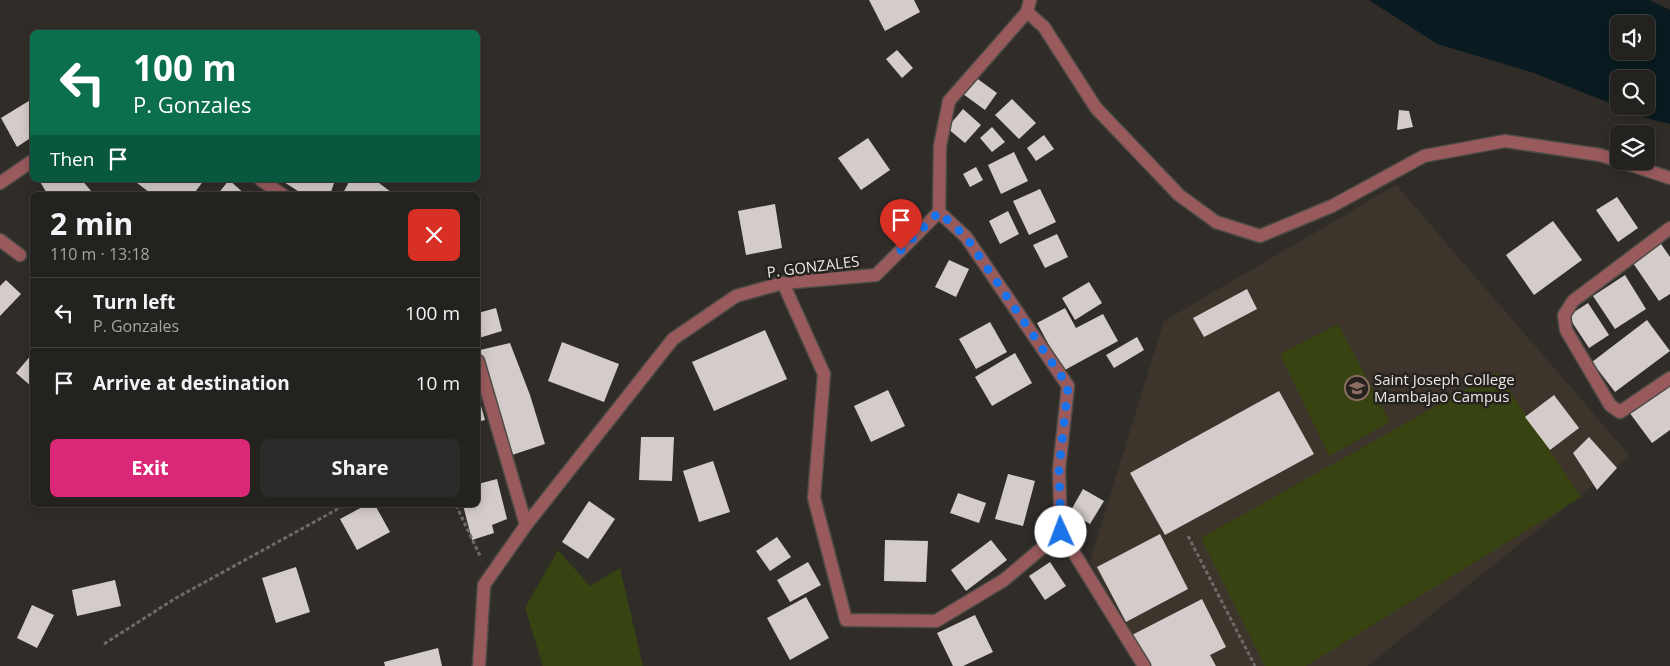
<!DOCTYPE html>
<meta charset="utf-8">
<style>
:root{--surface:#24221f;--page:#2c2a28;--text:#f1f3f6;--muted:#a3a4a4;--line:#413f3d;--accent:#db2777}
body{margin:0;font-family:"Open Sans",sans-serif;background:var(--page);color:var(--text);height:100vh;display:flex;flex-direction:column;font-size:19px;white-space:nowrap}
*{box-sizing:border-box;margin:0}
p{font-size:16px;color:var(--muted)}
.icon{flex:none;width:28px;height:28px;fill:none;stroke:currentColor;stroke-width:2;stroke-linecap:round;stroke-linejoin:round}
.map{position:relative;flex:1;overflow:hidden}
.panel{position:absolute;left:30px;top:192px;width:450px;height:315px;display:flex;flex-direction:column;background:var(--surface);border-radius:8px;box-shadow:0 2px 12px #0003,0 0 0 1px var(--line)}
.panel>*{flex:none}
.top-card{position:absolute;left:30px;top:30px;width:450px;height:152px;border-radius:8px;box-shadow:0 2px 12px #0003,0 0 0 1px var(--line);background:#0b6e4f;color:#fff;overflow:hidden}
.tools{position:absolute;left:1610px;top:15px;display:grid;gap:10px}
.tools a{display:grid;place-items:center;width:45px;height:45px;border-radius:8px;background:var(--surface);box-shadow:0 2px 12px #0003,0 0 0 1px var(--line);font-size:25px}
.pin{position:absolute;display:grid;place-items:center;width:42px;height:42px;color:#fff;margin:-51px -21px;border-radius:50% 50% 50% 0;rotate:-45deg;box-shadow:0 0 5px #0007}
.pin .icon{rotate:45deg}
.me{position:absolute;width:55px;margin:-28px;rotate:358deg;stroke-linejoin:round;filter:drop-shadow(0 0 4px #0008)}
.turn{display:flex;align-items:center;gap:18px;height:105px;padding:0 20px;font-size:22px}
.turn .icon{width:65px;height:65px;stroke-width:2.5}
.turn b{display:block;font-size:35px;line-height:42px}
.then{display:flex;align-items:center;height:48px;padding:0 20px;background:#0003;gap:10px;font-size:19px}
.round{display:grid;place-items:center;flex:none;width:52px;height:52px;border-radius:8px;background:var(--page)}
.headline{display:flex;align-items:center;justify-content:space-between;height:85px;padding:0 20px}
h1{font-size:30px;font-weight:700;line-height:38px}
.primary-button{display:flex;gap:10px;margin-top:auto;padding:10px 20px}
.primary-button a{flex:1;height:58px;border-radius:8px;background:var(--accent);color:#fff;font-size:20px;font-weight:700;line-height:58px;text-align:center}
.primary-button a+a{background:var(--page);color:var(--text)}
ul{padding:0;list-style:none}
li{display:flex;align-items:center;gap:15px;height:70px;padding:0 20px;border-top:1px solid var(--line)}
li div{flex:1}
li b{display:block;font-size:19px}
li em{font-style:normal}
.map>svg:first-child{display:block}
.built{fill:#3d352c}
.green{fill:#374310}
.water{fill:#091b20;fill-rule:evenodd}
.building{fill:#d4cccb}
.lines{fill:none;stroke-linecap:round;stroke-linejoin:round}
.minor-casing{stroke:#4e4b47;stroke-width:15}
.tertiary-casing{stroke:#4e4b47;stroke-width:15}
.path{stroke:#6d6b67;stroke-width:3;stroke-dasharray:4 2.5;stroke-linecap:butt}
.minor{stroke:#995a5c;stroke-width:12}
.tertiary{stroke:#995a5c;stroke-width:12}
.route{stroke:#1a73e8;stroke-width:9;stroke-dasharray:0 16.2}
.labels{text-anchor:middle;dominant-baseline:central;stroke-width:5;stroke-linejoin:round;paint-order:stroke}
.street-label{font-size:15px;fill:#eae8e6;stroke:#26231f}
.poi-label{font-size:15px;fill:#eae8e6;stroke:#26231f;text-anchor:start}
</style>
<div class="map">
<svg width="1670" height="666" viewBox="0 0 1670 666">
<rect width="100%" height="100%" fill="#302d29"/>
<polygon class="built" points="1396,185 1630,456 1367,666 1151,666 1090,561 1164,321"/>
<g class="green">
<polygon points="1338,324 1390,422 1329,456 1280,354"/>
<polygon points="1497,372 1581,497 1306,666 1265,666 1201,538"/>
<polygon points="558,550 590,586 620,568 643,666 543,666 525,608"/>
</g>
<path class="water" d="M1369,0H1650L1670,10V124L1650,119L1534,73L1437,44ZM1619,24H1646V51H1619ZM1619,79H1646V106H1619Z"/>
<g class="building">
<polygon points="869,0 914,0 920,12 885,31"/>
<polygon points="897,50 913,68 902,78 886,59"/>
<polygon points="975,77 997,93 985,110 963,94"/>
<polygon points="32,99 32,137 17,147 1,118"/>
<polygon points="1012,99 1036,123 1019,139 995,115"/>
<polygon points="963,109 981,125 965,143 947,128"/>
<polygon points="1399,110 1409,111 1413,127 1397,130"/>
<polygon points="992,127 1005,142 992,152 980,138"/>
<polygon points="1044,135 1054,149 1036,161 1027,148"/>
<polygon points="868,138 890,170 861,190 838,158"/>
<polygon points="1014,152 1028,181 1001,194 988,165"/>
<polygon points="976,167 983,180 970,187 963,174"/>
<polygon points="39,180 82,180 91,191 85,195 48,195"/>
<polygon points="139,180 204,180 193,195 153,195 137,183"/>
<polygon points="229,180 246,195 217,195"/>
<polygon points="285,180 335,180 330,195 304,195 284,182"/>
<polygon points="350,180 375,180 395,195 342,195"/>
<polygon points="1040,189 1056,222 1029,235 1013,201"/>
<polygon points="1617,197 1638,228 1618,242 1596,210"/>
<polygon points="775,204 782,248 746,255 738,211"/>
<polygon points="1008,211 1019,234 1000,244 989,221"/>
<polygon points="1553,221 1582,260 1534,295 1506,255"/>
<polygon points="1057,234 1068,257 1045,268 1033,245"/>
<polygon points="1659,241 1670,257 1670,294 1659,301 1631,260"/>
<polygon points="949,260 969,269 956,297 935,287"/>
<polygon points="1625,275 1646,309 1615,329 1593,296"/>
<polygon points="6,280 21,294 0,316 0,286"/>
<polygon points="1089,282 1102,303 1075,320 1062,298"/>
<polygon points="1247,289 1257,309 1204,337 1193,318"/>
<polygon points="1588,303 1609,335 1589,348 1568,316"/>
<polygon points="496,308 502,331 479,338 478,313"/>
<polygon points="1065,308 1076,328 1103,314 1118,341 1063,371 1037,323"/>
<polygon points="1647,320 1670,351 1615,392 1592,362"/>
<polygon points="990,322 1007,352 976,369 959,339"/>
<polygon points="765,330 787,379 714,411 692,362"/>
<polygon points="1137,337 1144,350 1114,368 1106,355"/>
<polygon points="562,342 619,364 604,402 548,381"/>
<polygon points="510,343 530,395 545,444 512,455 495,409 480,350"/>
<polygon points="1015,353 1032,383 992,406 975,377"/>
<polygon points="32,354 32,387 16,373"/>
<polygon points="1668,384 1670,387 1670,430 1652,443 1629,412"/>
<polygon points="888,390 905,426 871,442 854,406"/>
<polygon points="1279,391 1314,454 1165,535 1130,473"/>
<polygon points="478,395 485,420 478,422"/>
<polygon points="1554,395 1579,428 1550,450 1525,417"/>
<polygon points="641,437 674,437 672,481 639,480"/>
<polygon points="1589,437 1617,468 1597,490 1573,453"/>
<polygon points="713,461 730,512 699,522 683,471"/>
<polygon points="1008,474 1035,481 1023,526 995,519"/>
<polygon points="497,479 507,519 492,525 494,533 472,540 463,505 478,505 478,484"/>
<polygon points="1083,489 1104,501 1090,524 1070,512"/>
<polygon points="958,493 986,503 979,523 950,513"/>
<polygon points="589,501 615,519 588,559 562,542"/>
<polygon points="366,505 375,505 390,532 357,550 340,519"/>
<polygon points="1160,534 1188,589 1126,622 1097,567"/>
<polygon points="777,537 791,557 770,571 756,551"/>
<polygon points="885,540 928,541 926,582 884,581"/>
<polygon points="991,540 1007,560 966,591 951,570"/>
<polygon points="808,562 821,585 790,602 777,580"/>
<polygon points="1050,562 1066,586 1045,600 1029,576"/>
<polygon points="296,567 310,612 276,623 262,578"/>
<polygon points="115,580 121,606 77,616 72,590"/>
<polygon points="806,597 829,638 790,660 767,618"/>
<polygon points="1202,599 1226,647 1210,655 1216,666 1148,666 1132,635"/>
<polygon points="32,605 54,615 37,648 17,638"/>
<polygon points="975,615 993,652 963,666 953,666 937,633"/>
<polygon points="438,648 442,666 385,666 384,662"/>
</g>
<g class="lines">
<defs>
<g id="minor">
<polyline points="261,180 283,195"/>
<polyline points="0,183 32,161"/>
<polyline points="939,212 966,237 1068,386 1059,470 1061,532 1144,666"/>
<polyline points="1670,228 1573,301 1564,315 1566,330 1610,405 1620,412 1670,378"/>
<polyline points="0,240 20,255"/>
<polyline points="783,283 824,374 814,498 846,620 936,621 1004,580 1061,532"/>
<polyline points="478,361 526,525"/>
</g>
<g id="tertiary">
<polyline points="1030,0 1027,12 1044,27 1096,108 1179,195 1216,222 1260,236 1332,206 1424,156 1505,141 1600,155 1619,161"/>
<polyline points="1619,161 1670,178"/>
<polyline points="479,666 484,585 526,525 673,339 736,296 783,283 876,275 939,212 940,146 949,101 1027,12"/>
</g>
</defs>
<use href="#minor" class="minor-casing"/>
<use href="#tertiary" class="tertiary-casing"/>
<g class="path">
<polyline points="456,505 481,558"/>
<polyline points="1188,536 1255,666"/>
<polyline points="104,644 176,598 345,505"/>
</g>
<use href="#minor" class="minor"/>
<use href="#tertiary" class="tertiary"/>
</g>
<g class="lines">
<polyline class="route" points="901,250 939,212 966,237 1068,386 1059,470 1061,532"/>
</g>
<defs>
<symbol id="university-ring" viewBox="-11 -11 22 22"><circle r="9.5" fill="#26231f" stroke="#8d6e63" stroke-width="1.5"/><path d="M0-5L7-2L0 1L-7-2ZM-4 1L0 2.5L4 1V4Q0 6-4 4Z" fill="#8d6e63"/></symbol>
</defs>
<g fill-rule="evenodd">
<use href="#university-ring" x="1343" y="374" width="28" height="28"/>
</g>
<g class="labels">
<g class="street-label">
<text transform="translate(813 266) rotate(-7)">P. GONZALES</text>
</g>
<g class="poi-label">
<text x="1374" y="379">Saint Joseph College<tspan x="1374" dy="17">Mambajao Campus</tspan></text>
</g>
</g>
</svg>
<div class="tools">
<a><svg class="icon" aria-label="sound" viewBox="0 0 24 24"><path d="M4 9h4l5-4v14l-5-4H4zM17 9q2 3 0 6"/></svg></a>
<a><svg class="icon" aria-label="search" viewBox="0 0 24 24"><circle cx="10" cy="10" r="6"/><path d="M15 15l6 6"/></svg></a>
<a><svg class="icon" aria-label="layers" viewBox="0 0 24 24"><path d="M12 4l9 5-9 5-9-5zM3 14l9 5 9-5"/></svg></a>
</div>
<div class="pin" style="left:901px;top:250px;background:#d93025"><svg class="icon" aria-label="arrive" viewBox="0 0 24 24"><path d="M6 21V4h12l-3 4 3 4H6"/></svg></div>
<svg class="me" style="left:1061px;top:532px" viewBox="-20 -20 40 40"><circle r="19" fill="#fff"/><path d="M0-13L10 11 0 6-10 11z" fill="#1a73e8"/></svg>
<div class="top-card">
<div class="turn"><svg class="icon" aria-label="left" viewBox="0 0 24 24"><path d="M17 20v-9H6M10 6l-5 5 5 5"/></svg><div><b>100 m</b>P. Gonzales</div></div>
<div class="then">Then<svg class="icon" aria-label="arrive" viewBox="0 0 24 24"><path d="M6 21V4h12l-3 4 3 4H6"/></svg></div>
</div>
<section class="panel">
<div class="headline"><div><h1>2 min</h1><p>110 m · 13:18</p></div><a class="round" style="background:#d93025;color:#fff"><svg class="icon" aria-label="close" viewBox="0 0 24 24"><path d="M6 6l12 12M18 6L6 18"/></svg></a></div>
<ul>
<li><svg class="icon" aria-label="left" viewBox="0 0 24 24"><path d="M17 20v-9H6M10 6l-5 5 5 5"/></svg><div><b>Turn left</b><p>P. Gonzales</p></div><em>100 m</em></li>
<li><svg class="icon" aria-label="arrive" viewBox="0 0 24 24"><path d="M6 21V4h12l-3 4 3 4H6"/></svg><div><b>Arrive at destination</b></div><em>10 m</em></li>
</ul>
<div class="primary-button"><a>Exit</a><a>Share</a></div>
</section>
</div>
